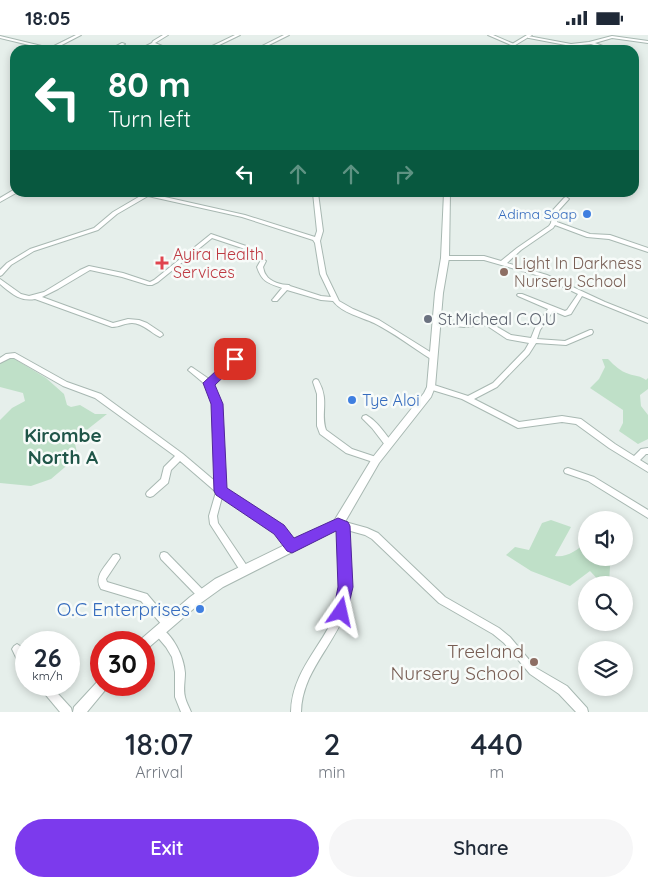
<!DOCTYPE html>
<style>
:root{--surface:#fff;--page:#f6f6f7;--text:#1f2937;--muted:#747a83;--accent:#7c3aed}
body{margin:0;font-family:Quicksand,sans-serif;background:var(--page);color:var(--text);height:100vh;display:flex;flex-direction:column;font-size:19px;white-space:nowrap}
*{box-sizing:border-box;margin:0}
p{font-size:16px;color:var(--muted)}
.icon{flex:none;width:28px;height:28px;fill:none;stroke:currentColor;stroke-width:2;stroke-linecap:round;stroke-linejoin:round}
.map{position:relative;height:677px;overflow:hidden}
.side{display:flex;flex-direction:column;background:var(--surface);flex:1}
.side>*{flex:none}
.banner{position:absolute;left:10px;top:10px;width:629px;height:152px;border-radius:15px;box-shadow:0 2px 8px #0003;background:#0b6e4f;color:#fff;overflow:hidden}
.fabs{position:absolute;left:578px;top:476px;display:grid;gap:10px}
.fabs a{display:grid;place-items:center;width:55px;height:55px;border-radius:50%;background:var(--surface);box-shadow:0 2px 8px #0003;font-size:25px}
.speed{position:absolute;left:15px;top:596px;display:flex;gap:10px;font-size:25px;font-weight:700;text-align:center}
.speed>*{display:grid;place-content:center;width:65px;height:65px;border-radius:50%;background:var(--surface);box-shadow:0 2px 8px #0003;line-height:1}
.speed small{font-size:12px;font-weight:400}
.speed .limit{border:8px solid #d22;background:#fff;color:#111}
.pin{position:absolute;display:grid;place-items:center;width:42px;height:42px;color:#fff;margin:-21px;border-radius:10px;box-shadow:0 2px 8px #0006}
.me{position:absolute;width:55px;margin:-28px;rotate:11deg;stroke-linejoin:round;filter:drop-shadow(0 0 4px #0008)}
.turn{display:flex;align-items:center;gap:18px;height:105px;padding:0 15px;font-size:22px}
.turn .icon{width:65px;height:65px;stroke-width:2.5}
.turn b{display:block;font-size:35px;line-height:42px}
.lanes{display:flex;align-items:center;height:48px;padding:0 15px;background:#0003;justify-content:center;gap:25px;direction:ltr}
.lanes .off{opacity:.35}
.eta{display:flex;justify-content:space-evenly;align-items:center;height:85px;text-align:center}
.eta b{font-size:30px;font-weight:600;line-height:35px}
.button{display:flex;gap:10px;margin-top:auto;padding:10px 15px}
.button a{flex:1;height:58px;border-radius:30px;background:var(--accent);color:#fff;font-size:20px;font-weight:600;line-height:58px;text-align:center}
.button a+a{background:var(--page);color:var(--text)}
.status{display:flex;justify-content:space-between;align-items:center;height:35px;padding:0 25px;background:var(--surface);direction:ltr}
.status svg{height:14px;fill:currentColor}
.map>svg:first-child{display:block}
.green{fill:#bfe0c8}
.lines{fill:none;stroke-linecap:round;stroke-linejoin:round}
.minor-casing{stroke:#a8b8b2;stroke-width:2}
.tertiary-casing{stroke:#a8b8b2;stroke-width:2}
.minor{fill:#fff;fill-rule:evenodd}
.tertiary{fill:#fff;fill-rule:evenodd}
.route{fill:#7c3aed;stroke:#51269a}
.shop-dot{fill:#3f7fe0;stroke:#f7fbf9;stroke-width:2}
.health-dot{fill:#e0444e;stroke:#f7fbf9;stroke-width:2}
.education-dot{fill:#8d6e63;stroke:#f7fbf9;stroke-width:2}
.worship-dot{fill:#6b7280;stroke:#f7fbf9;stroke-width:2}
.labels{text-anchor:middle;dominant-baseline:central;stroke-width:5;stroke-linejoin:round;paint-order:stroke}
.far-shop-label{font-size:14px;fill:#366cbe;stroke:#f7fbf9;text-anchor:end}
.health-label{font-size:16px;fill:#be3a42;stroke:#f7fbf9;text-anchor:start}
.education-label{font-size:16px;fill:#785e54;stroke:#f7fbf9;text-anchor:start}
.worship-label{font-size:16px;fill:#5b616d;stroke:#f7fbf9;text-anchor:start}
.shop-label{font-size:16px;fill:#366cbe;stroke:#f7fbf9;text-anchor:start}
.quarter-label{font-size:19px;font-weight:bold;fill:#1f5548;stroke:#f7fbf9}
.near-shop-label{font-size:19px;fill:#366cbe;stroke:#f7fbf9;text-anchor:end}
.near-education-label{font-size:19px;fill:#785e54;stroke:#f7fbf9;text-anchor:end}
</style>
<div class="status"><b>18:05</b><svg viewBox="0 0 49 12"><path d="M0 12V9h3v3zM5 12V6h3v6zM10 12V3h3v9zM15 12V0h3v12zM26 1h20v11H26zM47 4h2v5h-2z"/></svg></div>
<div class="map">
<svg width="648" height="677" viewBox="0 0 648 677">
<rect width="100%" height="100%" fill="#e6efeb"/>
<g class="green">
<polygon points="0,323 13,323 46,343 64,359 67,370 71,372 80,370 95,379 107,379 74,405 78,421 51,444 31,451 0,448 0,385 12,373 25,366 23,358 0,352"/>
<path d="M602,324H608C615,331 620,336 629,339C635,341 641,341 646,345L648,343V354L640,360L641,371L648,380V404L638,409L619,396L623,388V375L590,353L599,344L605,332Z"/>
<path d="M551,485L571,492L555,521C566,523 578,515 586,507V522L621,523L622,524L610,531L609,550H603L590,536L570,551L531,536L506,520L515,512L529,515L542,488Z"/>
</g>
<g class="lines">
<defs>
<g id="minor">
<polygon points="76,0 81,0 54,14 57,15 50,15 0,3 0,1 50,13"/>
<polygon points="163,0 168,0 155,8 172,15 166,15 153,10 143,15 138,15 152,8 153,6"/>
<polygon points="235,0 240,0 209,15 204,15"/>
<polygon points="284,0 289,0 259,15 254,15"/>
<polygon points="488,0 493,0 514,9 511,10"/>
<polygon points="528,1 571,9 589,7 612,1 648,6 648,8 612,3 595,8 613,15 608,15 591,9 571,11 529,3 528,3"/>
<polygon points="122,8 125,9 114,15 109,15"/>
<polygon points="15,154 15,158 16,158 0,167 0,163"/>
<path d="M139,158H147L245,180L315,202L317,196L313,158H318L323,196L320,206L326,239L339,266L353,274L379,285L435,320L436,322L433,324H431C412,312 394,298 374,288C361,282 342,278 333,266L321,265L287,255L277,266H273L272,265L273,264L282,253C268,248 262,247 257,232L261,225L263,224L266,226L263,232C264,235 264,238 266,240C270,247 282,250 289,250L290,251L321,261L331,262L320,239L315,208L313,205L242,182L148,161L117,179L98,195L34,216L11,230L2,240L0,241V235L7,228L30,214L94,193L113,177L142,160Z"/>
<polygon points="566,162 569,164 559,175 557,187 590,199 610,200 648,213 648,217 609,204 587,202 555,190 553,193 521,215 507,228 547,240 605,267 648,284 648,288 601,269 582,261 571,279 565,281 553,276 540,295 537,304 565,306 590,295 592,295 593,297 592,299 566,310 536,308 529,319 497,352 474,364 519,387 562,381 581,384 615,409 634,421 641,414 648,413 648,419 646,419 640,425 648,430 648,437 609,413 576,389 562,387 518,393 462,364 429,354 427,352 429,350 431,349 468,361 493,348 525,315 529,308 507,304 486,290 464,292 436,289 433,287 434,285 464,288 487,286 511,300 531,303 535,293 548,274 518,261 517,260 518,259 522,259 565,276 567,275 578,259 543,242 484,225 445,225 442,223 445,221 484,221 501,226 517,213 549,191 551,188 553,175 564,163"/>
<path d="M211,199L246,211L247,212L244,214L242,213L212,203L158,247L152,250H148L122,242L90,235L58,254L42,262L113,288L128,284L139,285L147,288L162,298L163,300L160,302C151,298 143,288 132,288C125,288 119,292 112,292L35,264C20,267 11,258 0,249V244L21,259L29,261L44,257L80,235L89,231L123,238L150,247L154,245Z"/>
<polygon points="15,318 67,347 101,359 183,419 216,447 213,369 206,350 188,335 191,332 193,333 209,344 233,322 237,322 238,324 237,326 213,349 221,369 224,454 282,491 295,509 296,512 295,515 292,516 289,515 276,497 222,462 217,481 218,488 247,531 248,534 247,537 244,538 241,537 210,489 209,481 216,457 180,426 171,435 168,448 153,461 150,462 147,461 146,459 147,457 161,444 164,432 175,421 95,363 63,351 14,323 10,323 0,328 0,323 6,319"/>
<path d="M316,344L318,345C330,366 320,377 326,395L352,414L379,423L380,425L379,427L376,428L346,418L320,399L317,391V359L313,347L314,345Z"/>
<path d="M366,380C377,386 383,396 391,406L392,408L391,410L388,411L385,410L372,393L362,383L363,381Z"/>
<polygon points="568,433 594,442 648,475 648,483 588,446 565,438 564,436 565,434"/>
<path d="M338,485L367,493L378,498L445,562L499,593L510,602L536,633L567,651L587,673L588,677H576L559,659L530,639L504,608L493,599L439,568L372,504L365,500L347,495C348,522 354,550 346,576C333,612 302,637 301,677H291C292,636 322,612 336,577C346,551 339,520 339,493L335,492L334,489L335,486Z"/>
<polygon points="164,517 167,518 205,557 207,560 205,563 202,564 199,563 161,524 160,521 161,518"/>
<path d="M116,519L119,520L120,523L106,544L107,547L147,559L169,585L171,588L169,591L166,593L163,591L141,566L101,554C93,541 106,531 113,520Z"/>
<path d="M158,591C173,599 184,622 185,638C185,646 183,654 185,662C186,667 189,672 191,677H181L175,662V637L172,622L166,612L155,599L153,596L155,593Z"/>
<polygon points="17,609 20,611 26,624 26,639 23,637 12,614 14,611"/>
<polygon points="38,650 50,650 71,673 72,677 60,677 40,653"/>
</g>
<g id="tertiary">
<polygon points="527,0 532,0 507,15 502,15"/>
<polygon points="444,158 450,158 449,223 443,258 435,352 431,362 379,428 342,492 223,552 198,570 148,613 144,615 144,608 139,608 140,605 190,562 215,544 334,486 373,422 424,358 427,352 435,258 441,223"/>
<polygon points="101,644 101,650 108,650 106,654 87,677 73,677 74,672 98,646"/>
</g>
</defs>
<use href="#minor" class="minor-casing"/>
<use href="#tertiary" class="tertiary-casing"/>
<use href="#minor" class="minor"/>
<use href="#tertiary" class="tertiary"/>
</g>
<polygon class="route" points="235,320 239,322 240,324 239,327 215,350 223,369 227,453 284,490 294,503 338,483 348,487 350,491 353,552 346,582 341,584 336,582 333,577 338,552 336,496 292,518 287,516 274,499 216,460 214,456 211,369 203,348 231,322"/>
<g class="shop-dot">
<circle cx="587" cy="179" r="5"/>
<circle cx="352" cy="365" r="5"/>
<circle cx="200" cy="574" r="5"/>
</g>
<path class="health-dot" d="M159.5 220.5h5v5h5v5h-5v5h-5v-5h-5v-5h5z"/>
<g class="education-dot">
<circle cx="504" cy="237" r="5"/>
<circle cx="534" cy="627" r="5"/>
</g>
<circle class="worship-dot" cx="428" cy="284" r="5"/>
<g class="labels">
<g class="far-shop-label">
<text x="577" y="179">Adima Soap</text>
</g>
<g class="health-label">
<text x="173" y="219">Ayira Health<tspan x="173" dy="18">Services</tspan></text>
</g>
<g class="education-label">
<text x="514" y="228">Light In Darkness<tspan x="514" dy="18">Nursery School</tspan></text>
</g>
<g class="worship-label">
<text x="438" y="284">St.Micheal C.O.U</text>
</g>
<g class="shop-label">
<text x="362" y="365">Tye Aloi</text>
</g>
<g class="quarter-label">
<text x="63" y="400">Kirombe<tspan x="63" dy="22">North A</tspan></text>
</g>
<g class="near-shop-label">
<text x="190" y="574">O.C Enterprises</text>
</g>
<g class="near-education-label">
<text x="524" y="616">Treeland<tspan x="524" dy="22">Nursery School</tspan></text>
</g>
</g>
</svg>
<div class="fabs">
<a><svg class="icon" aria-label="sound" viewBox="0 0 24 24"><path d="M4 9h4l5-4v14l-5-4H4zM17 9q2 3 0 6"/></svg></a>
<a><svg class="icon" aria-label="search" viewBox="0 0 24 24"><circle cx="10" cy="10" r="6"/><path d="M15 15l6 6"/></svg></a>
<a><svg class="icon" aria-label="layers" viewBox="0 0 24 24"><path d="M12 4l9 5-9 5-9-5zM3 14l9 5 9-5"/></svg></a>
</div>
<div class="speed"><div>26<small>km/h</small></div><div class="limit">30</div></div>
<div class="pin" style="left:235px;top:324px;background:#d93025"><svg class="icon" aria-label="arrive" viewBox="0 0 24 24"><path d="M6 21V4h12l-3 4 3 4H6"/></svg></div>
<svg class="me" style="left:341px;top:577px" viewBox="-20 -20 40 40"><path d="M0-17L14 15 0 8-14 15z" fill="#7c3aed" stroke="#fff" stroke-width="4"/></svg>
<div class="banner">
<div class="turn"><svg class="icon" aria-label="left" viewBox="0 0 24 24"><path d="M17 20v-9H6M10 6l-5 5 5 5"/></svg><div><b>80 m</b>Turn left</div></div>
<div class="lanes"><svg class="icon" aria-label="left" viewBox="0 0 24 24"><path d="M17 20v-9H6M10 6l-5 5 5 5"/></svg><svg class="icon off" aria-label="ahead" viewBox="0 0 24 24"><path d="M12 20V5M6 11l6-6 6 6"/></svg><svg class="icon off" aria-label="ahead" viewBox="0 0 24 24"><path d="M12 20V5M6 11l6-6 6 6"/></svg><svg class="icon off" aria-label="right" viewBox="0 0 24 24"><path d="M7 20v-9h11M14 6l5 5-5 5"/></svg></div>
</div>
</div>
<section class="side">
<div class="eta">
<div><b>18:07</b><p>Arrival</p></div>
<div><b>2</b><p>min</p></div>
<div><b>440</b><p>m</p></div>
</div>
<div class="button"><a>Exit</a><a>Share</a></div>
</section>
